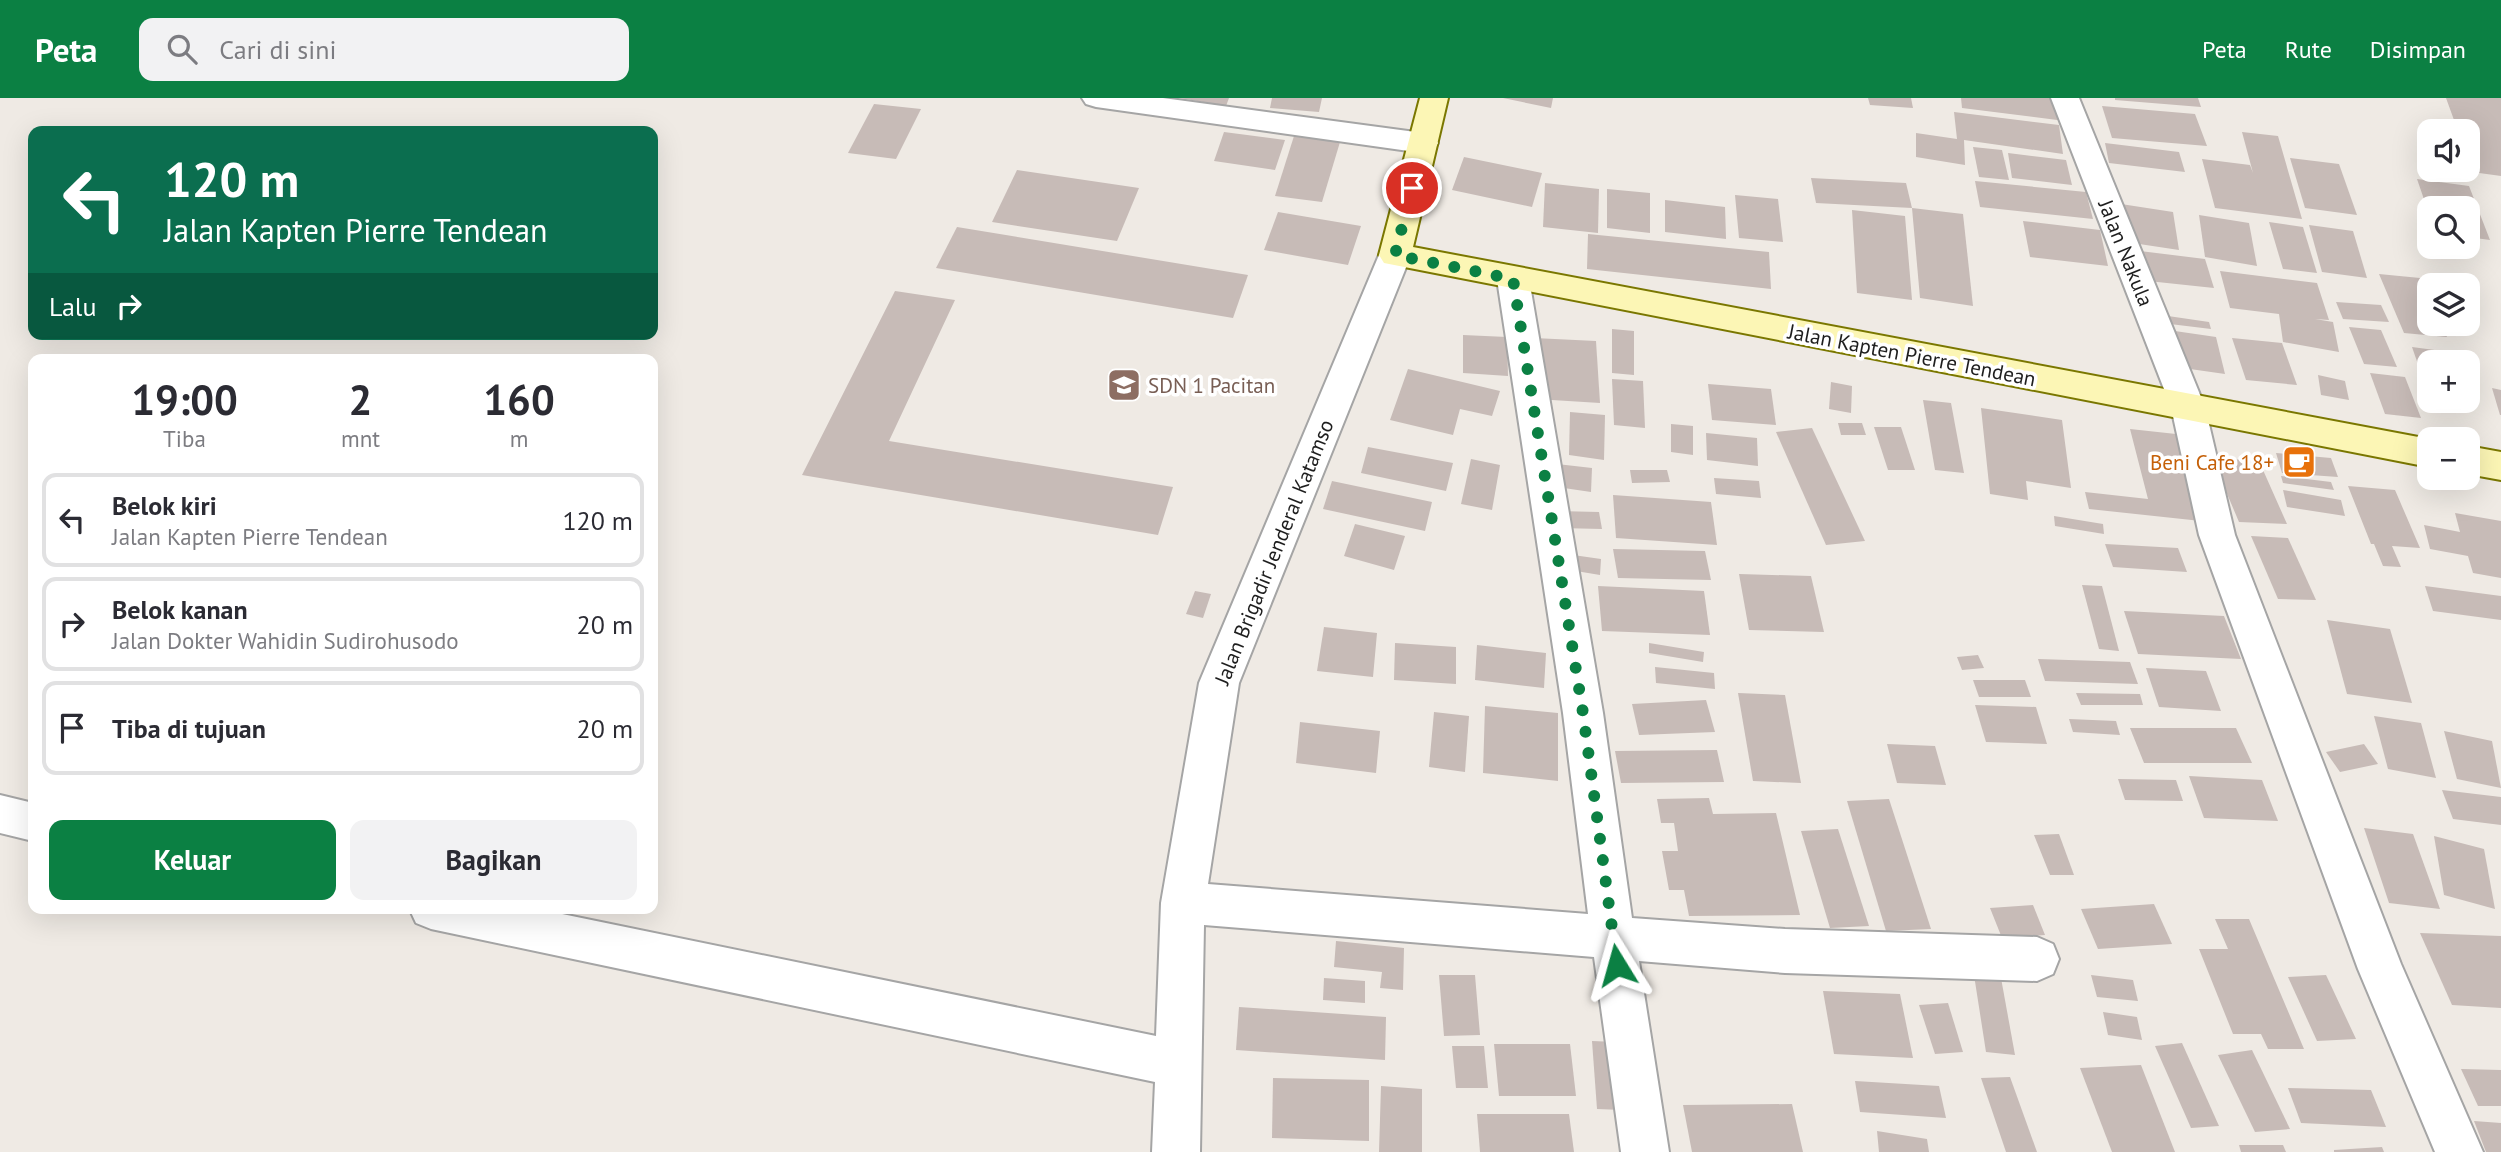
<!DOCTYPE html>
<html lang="id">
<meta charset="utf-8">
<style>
:root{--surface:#fff;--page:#f2f2f3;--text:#2b2b33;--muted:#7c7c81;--line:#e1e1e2;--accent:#0b8043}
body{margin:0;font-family:"PT Sans",sans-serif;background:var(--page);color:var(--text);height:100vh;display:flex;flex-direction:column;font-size:26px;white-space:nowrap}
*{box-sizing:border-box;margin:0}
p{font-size:23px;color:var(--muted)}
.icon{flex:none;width:38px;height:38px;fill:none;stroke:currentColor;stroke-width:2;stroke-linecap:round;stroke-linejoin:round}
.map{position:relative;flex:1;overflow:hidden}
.drawer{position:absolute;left:28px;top:256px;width:630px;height:560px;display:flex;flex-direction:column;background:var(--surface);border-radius:14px;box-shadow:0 7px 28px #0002}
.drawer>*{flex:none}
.guide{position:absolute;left:28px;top:28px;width:630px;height:214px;border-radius:14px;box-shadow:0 7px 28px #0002;background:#0b6e4f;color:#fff;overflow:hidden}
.fabs{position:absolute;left:2417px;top:21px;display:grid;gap:14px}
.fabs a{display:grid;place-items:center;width:63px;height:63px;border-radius:14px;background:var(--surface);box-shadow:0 7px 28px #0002;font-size:35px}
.pin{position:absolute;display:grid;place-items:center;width:60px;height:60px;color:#fff;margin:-30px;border:4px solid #fff;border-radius:50%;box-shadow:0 2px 7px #0007}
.me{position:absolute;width:77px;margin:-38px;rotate:352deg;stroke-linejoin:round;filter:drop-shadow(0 0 5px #0008)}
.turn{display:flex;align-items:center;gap:24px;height:147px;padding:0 21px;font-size:32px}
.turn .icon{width:91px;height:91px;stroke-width:2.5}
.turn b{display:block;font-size:49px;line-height:60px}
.then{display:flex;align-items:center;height:66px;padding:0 21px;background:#0003;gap:14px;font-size:26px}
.eta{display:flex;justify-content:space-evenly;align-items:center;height:119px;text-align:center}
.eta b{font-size:42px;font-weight:600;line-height:49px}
.action{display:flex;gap:14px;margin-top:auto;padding:14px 21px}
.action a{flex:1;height:80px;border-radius:14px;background:var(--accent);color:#fff;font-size:28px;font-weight:600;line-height:80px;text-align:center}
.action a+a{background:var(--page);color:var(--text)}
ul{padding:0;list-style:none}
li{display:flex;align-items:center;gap:21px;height:94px;margin:0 14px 10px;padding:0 7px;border:4px solid var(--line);border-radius:14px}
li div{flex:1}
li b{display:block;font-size:26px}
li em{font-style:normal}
header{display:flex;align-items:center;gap:42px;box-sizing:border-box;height:98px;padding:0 35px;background:var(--accent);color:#fff}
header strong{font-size:33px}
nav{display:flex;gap:38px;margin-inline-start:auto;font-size:24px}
.search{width:490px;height:63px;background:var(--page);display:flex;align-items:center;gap:18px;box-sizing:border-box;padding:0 24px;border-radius:14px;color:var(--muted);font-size:26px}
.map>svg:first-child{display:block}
.building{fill:#c7bbb7}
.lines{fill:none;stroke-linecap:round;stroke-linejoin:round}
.minor-casing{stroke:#a5a5a5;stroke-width:4}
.secondary-casing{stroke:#7a7700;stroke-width:4}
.minor{fill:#fff;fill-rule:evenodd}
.secondary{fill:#fcf6b5;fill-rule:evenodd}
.route{stroke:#0b8043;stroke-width:12;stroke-dasharray:0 21.6}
.labels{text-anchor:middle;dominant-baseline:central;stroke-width:7;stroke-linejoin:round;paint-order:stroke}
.street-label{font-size:21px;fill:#1e1e1e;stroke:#fff}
.education-label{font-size:21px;fill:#785e54;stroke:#fff;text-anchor:start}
.food-label{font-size:21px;fill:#c56008;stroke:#fff;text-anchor:end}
</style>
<header>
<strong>Peta</strong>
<div class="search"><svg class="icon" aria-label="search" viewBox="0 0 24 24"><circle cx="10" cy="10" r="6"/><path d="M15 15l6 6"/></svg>Cari di sini</div>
<nav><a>Peta</a><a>Rute</a><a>Disimpan</a></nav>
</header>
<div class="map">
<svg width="2501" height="1054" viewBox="0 0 2501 1054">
<rect width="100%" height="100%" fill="#efeae4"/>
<g class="building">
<polygon points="1180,0 1229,0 1226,8"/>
<polygon points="1272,0 1322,0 1319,14 1270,10"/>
<polygon points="1503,0 1553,0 1551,10"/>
<polygon points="1868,0 1911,0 1913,10 1870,7"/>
<polygon points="1961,0 2061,0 2065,23 1962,10"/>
<polygon points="2115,0 2198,0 2201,9 2115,2"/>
<polygon points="2446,0 2501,0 2501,78 2472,74 2468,60 2468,33 2458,33"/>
<polygon points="874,6 921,11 896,61 848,55"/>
<polygon points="2102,8 2195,16 2207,48 2112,40"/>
<polygon points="1954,14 2059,27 2063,56 1964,42 1965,67 1916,59 1916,35 1957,41"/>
<polygon points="1224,34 1285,42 1275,72 1214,63"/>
<polygon points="2242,34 2278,38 2302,121 2215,110 2202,61 2250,67 2253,75"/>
<polygon points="1294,38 1340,44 1322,104 1275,98"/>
<polygon points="2105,45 2179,54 2185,74 2109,65"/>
<polygon points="1973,49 2002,52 2009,82 1979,79"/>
<polygon points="2008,55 2066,62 2072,87 2012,80"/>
<polygon points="1464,59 1542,75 1532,109 1452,92"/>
<polygon points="2290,60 2339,66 2357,117 2305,110"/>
<polygon points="1017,72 1139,90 1117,143 992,124"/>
<polygon points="1811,80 1906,85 1912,110 1816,105"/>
<polygon points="2417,81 2469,88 2490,142 2468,139 2468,110 2427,110"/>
<polygon points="1975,83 2086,94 2093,121 1980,109"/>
<polygon points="1545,85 1599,91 1598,135 1543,129"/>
<polygon points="1607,91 1650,95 1650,135 1607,130"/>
<polygon points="1735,97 1778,101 1783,144 1739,140"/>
<polygon points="1665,102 1725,109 1726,141 1665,134"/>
<polygon points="2121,106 2173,114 2179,152 2126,144"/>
<polygon points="1912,110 1963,116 1973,208 1920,200"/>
<polygon points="1852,112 1905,118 1912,202 1857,195"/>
<polygon points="1278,114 1361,128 1348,167 1264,152"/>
<polygon points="2199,117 2249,125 2257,168 2205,159"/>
<polygon points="2023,123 2100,132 2108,168 2030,159"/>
<polygon points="2269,124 2303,129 2317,175 2283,171"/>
<polygon points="2309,127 2353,133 2367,180 2322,174"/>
<polygon points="957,129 1248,177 1233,220 936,170"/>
<polygon points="1588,136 1769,154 1771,191 1587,171"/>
<polygon points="2140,153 2205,161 2214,190 2148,183"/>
<polygon points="2220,173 2317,185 2329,222 2315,221 2333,224 2339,254 2283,244 2279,216 2230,210"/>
<polygon points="2379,176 2420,180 2429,200 2429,226 2441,226 2447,239 2404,235"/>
<polygon points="895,193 955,202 889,343 1173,389 1158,437 802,377"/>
<polygon points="2336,204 2381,207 2389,224 2343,221"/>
<polygon points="2168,218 2209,224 2211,231 2170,226"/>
<polygon points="2349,229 2381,232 2397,269 2364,266"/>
<polygon points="1612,231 1634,233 1634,277 1612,275"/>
<polygon points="2168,232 2216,239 2225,276 2176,269"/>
<polygon points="1463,237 1507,239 1508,278 1463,275"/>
<polygon points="1534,240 1596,243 1600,305 1536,301"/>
<polygon points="2232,240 2282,245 2297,287 2246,282"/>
<polygon points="2412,249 2457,255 2461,264 2429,264 2429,298"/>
<polygon points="1408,271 1500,293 1492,318 1460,311 1453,337 1390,322"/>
<polygon points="2370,275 2405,279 2421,320 2385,316"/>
<polygon points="2318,277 2345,283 2349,302 2321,297"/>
<polygon points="1612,281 1643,283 1645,330 1614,327"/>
<polygon points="1831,284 1852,288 1851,315 1829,311"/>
<polygon points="1708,286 1771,291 1776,327 1712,322"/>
<polygon points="2492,290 2501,292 2501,317 2500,317"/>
<polygon points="1923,302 1951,305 1964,375 1935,372"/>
<polygon points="1981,310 2062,322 2071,390 2026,383 2028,402 1990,396"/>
<polygon points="1570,314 1605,317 1604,362 1569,357"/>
<polygon points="1838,325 1862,325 1866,337 1841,337"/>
<polygon points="1671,326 1693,328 1693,357 1671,354"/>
<polygon points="1874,329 1901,329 1915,372 1888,372"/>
<polygon points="1812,330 1865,443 1826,447 1776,334"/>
<polygon points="2130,331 2176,336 2201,423 2089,411 2085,394 2148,401"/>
<polygon points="1706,335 1757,340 1758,368 1707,362"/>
<polygon points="1368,349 1453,365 1446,393 1361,375"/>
<polygon points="2276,355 2331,360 2338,379 2282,375"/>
<polygon points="1471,361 1500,367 1492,412 1461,406"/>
<polygon points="2232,361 2259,363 2287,426 2239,424 2214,365 2234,366"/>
<polygon points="1557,366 1592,370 1591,394 1557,389"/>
<polygon points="1630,372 1667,372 1670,384 1632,385"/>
<polygon points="2281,378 2331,384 2334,392 2283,385"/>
<polygon points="1714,380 1759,383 1761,400 1716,396"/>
<polygon points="1332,383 1432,404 1425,433 1323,411"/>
<polygon points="2348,388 2395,392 2420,450 2392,448 2401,469 2383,468 2374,446 2371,446"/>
<polygon points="2283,392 2341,402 2345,418 2287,409"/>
<polygon points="1613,397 1711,404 1717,447 1616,440"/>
<polygon points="1557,413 1599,414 1602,431 1559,430"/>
<polygon points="2455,415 2501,423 2501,480 2473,475 2468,458 2430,451 2424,427 2460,434"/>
<polygon points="2054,418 2103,426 2104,436 2055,428"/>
<polygon points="1355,426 1405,438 1394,472 1344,458"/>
<polygon points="2251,438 2288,440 2316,502 2278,501"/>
<polygon points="2105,446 2178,450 2187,474 2113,469"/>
<polygon points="1613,451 1705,453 1711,482 1618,480"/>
<polygon points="1566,456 1601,461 1600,477 1564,471"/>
<polygon points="1739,476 1811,478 1824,534 1749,532"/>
<polygon points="2082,487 2102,488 2119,553 2099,551"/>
<polygon points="1598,488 1704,493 1710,537 1602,533"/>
<polygon points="2425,488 2501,498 2501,522 2433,513"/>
<polygon points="1195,493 1211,496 1203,520 1186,516"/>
<polygon points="2124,513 2224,518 2241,561 2138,556"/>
<polygon points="2327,522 2390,531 2412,605 2347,596"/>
<polygon points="1324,529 1377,535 1373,579 1317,573"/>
<polygon points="1395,545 1456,549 1456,586 1394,582"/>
<polygon points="1649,545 1704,554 1703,564 1649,555"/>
<polygon points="1477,547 1546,555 1544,590 1475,582"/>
<polygon points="1978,557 1984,570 1962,572 1957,559"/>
<polygon points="2038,561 2130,564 2138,586 2045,583"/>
<polygon points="1655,569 1714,575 1715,591 1656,585"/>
<polygon points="2146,570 2206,573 2221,613 2159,609"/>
<polygon points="1973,582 2025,582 2031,599 1979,599"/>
<polygon points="1738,595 1785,597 1801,685 1753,683"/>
<polygon points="2076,595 2140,596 2143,607 2081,607"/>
<polygon points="1706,602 1715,634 1639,637 1632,606"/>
<polygon points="1975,607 2036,609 2047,646 1986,644"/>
<polygon points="1485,608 1558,615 1558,683 1483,675"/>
<polygon points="1434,614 1469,618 1465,674 1429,669"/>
<polygon points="2374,618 2421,625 2436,680 2388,671"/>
<polygon points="2069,621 2116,623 2120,637 2073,634"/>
<polygon points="1300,624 1380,633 1376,675 1296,665"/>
<polygon points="2130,630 2236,630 2252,665 2144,665"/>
<polygon points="2444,633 2492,643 2501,690 2457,681"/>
<polygon points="1887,646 1935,648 1946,687 1897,685"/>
<polygon points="2364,646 2378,666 2340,674 2326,654"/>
<polygon points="1717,652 1724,684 1621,685 1615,653"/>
<polygon points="2189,678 2262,682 2278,723 2204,720"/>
<polygon points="2118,681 2176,682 2183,703 2125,702"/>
<polygon points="2442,692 2501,699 2501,727 2453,721"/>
<polygon points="1709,700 1713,716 1776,715 1800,817 1689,818 1684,792 1669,792 1662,753 1678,753 1674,725 1661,725 1657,701"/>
<polygon points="1889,701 1931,831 1886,833 1847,703"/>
<polygon points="2364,730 2413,736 2440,811 2389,805"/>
<polygon points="1838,731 1869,828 1830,830 1801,733"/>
<polygon points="2059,736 2074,777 2050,777 2034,737"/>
<polygon points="2434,738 2484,751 2495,811 2444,797"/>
<polygon points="2154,806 2172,846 2098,851 2081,811"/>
<polygon points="2033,807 2045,837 2002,840 1990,810"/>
<polygon points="2215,821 2249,821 2304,951 2268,951 2261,936 2233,936 2199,851 2228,851"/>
<polygon points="2420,835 2501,838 2501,910 2452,907"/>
<polygon points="1336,843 1404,850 1403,892 1380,890 1382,874 1334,869"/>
<polygon points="1439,877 1475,877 1480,937 1444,938"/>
<polygon points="1974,877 2001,880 2015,957 1986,954"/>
<polygon points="2091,877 2133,882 2138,903 2097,899"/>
<polygon points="2326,877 2356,941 2317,943 2288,879"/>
<polygon points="1324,880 1365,883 1365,905 1323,902"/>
<polygon points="1823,893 1900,896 1913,960 1834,956"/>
<polygon points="1948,905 1963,954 1935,956 1919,907"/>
<polygon points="1239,909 1386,919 1385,962 1236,952"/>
<polygon points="2103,914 2137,919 2142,942 2108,937"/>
<polygon points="1592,943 1616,944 1622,1012 1597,1011"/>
<polygon points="2182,945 2219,1028 2191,1030 2155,948"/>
<polygon points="1494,946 1570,946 1576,998 1499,998"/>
<polygon points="1452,948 1484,948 1488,990 1456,990"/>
<polygon points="2252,952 2290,1031 2255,1034 2218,957"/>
<polygon points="2141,967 2175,1054 2112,1054 2080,970"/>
<polygon points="2461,971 2501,972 2501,1008 2478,1008"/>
<polygon points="2010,979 2037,1054 2006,1054 1981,980"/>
<polygon points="1273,980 1369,982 1369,1043 1272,1040"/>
<polygon points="1855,983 1939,988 1946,1020 1860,1014"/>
<polygon points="1381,988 1422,991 1422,1054 1379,1054"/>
<polygon points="2288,990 2371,992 2386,1029 2301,1025"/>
<polygon points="1792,1006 1803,1054 1692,1054 1683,1007"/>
<polygon points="1477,1016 1569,1016 1574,1054 1480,1054"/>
<polygon points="2474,1023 2501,1025 2501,1054 2486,1054"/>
<polygon points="1877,1033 1927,1041 1929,1054 1879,1054"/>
<polygon points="2239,1047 2283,1047 2286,1054 2241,1054"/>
<polygon points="2382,1049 2384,1054 2334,1054 2334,1052"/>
</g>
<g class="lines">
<defs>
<g id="minor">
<polygon points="1082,0 1163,0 1423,35 1434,38 1438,45 1434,52 1423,55 1096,9 1086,6"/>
<polygon points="2051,0 2079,0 2205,309 2235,437 2401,866 2483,1054 2435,1054 2358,871 2199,437 2171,309"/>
<polygon points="1395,146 1406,149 1411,157 1239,585 1208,786 1588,816 1563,615 1497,181 1502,173 1513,170 1524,173 1529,181 1603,615 1632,820 1785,831 2037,839 2053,846 2059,861 2053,876 2037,883 1785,875 1639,863 1669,1054 1621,1054 1594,859 1204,827 1200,1054 1152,1054 1155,984 431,831 416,825 409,810 533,810 1156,938 1161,805 1199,585 1379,157 1384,149"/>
<polygon points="0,697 33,705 33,743 0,735"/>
</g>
<g id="secondary">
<polygon points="1420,0 1448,0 1413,149 2429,341 2429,369 1384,165 1379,157"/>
<polygon points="2468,348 2501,354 2501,382 2468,376"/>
</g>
</defs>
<use href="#minor" class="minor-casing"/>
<use href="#secondary" class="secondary-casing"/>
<use href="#minor" class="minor"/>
<use href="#secondary" class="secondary"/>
</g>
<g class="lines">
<polyline class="route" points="1412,90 1395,157 1513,181 1583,615 1617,867"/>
</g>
<defs>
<symbol id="school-square" viewBox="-11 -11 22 22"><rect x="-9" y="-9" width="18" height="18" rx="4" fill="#8d6e63" stroke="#fff"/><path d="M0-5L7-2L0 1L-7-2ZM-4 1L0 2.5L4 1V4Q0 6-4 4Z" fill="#fff"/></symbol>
<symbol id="cafe-square" viewBox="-11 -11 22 22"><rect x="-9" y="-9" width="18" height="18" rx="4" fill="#e8710a" stroke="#fff"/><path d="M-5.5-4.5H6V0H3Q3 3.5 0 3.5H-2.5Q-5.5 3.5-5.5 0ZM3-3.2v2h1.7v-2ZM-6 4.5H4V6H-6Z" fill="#fff"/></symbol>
</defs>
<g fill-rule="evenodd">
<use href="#school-square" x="1105" y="268" width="38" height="38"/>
<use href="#cafe-square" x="2280" y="345" width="38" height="38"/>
</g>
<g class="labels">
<g class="street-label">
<text transform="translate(2126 155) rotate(68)">Jalan Nakula</text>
<text transform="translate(1912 257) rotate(11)">Jalan Kapten Pierre Tendean</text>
<text transform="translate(1274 454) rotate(-68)">Jalan Brigadir Jenderal Katamso</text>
</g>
<g class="education-label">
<text x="1148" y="287">SDN 1 Pacitan</text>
</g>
<g class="food-label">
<text x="2274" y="364">Beni Cafe 18+</text>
</g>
</g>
</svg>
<div class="fabs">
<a><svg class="icon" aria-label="sound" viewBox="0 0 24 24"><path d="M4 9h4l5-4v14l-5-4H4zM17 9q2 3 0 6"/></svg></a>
<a><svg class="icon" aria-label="search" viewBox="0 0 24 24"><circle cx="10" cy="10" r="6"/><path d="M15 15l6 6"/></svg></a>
<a><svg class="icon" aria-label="layers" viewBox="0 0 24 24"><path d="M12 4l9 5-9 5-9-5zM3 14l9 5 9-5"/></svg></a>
<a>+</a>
<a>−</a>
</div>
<div class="pin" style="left:1412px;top:90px;background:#d93025"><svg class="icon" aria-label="arrive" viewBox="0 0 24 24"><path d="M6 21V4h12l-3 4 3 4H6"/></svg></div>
<svg class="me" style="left:1617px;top:867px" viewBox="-20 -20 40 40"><path d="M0-17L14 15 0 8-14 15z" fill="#0b8043" stroke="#fff" stroke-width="4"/></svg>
<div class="guide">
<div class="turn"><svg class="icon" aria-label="left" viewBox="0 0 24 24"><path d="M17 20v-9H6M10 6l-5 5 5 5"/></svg><div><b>120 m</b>Jalan Kapten Pierre Tendean</div></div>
<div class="then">Lalu<svg class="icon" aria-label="right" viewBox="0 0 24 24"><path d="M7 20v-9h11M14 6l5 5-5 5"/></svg></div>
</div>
<section class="drawer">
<div class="eta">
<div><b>19:00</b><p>Tiba</p></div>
<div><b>2</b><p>mnt</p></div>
<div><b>160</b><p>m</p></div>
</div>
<ul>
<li><svg class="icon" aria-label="left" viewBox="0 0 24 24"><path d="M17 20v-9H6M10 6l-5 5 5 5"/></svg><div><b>Belok kiri</b><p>Jalan Kapten Pierre Tendean</p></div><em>120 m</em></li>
<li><svg class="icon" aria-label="right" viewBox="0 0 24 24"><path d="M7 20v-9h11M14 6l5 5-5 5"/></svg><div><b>Belok kanan</b><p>Jalan Dokter Wahidin Sudirohusodo</p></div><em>20 m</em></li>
<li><svg class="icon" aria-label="arrive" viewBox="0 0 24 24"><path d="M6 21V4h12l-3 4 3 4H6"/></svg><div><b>Tiba di tujuan</b></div><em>20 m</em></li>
</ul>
<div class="action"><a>Keluar</a><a>Bagikan</a></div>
</section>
</div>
